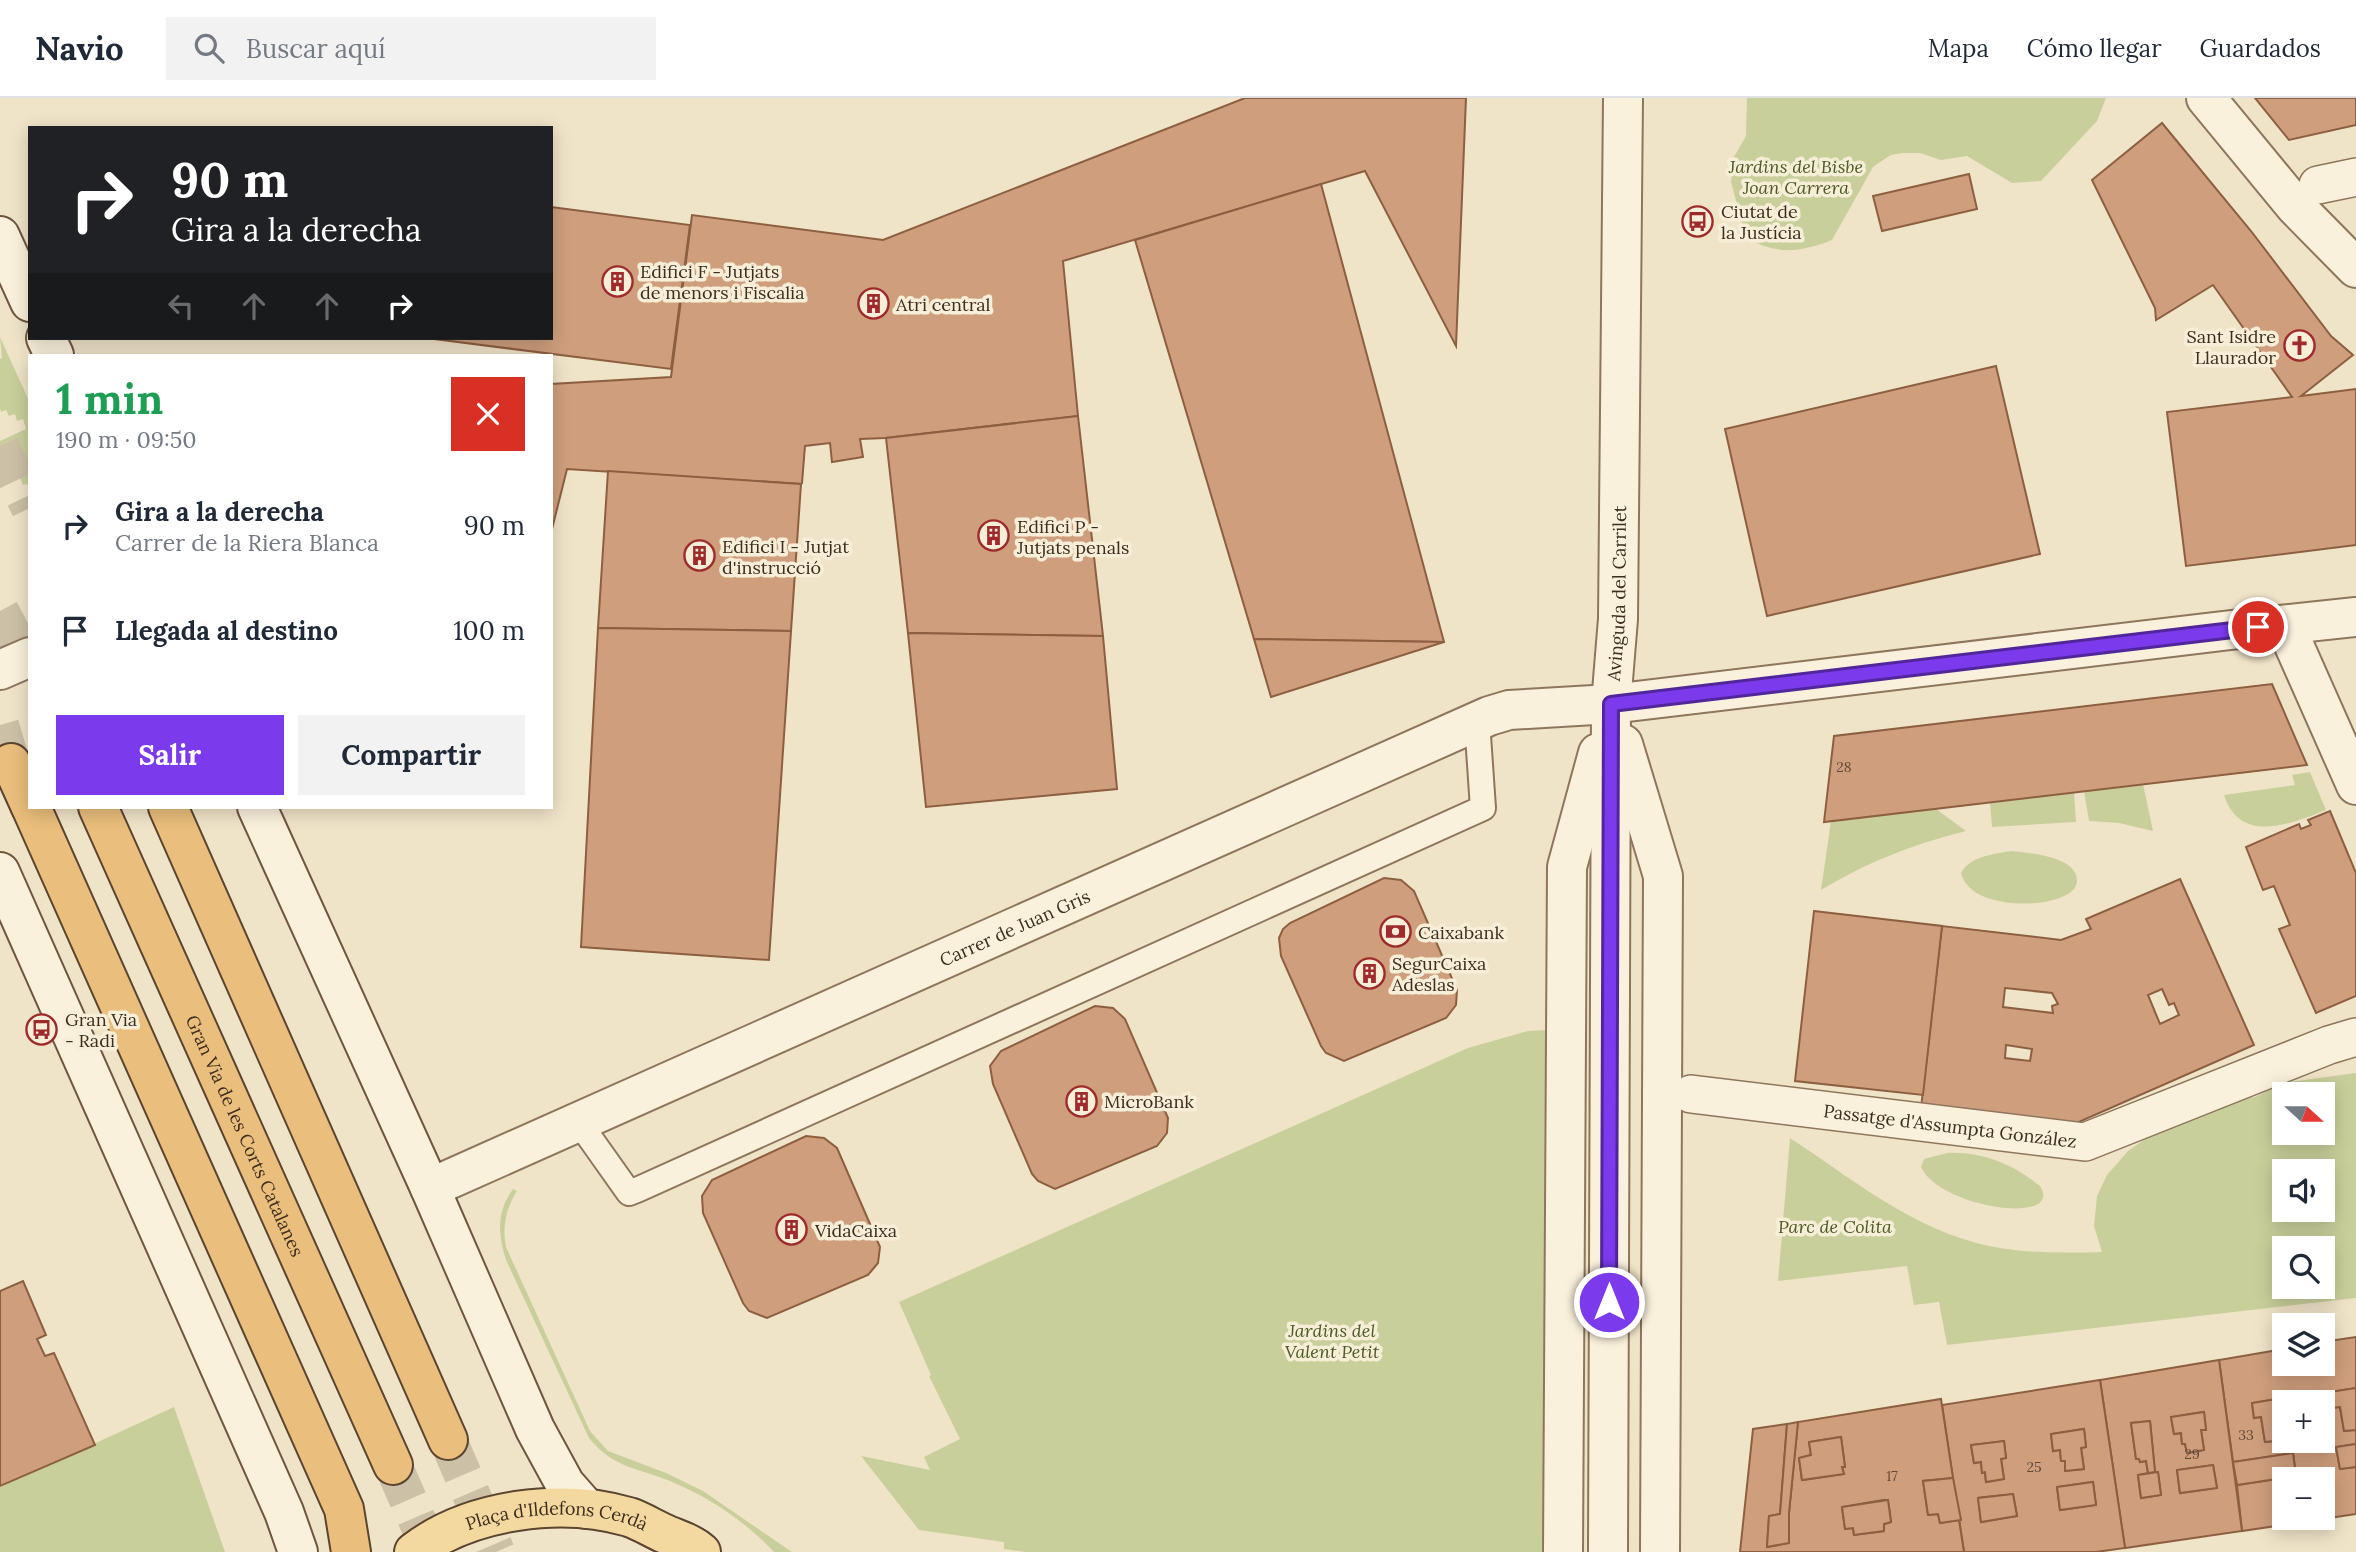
<!DOCTYPE html>
<html lang="es">
<meta charset="utf-8">
<style>
:root{--surface:#fff;--page:#f2f2f3;--text:#1f2937;--muted:#747a83;--line:#e0e1e3;--accent:#7c3aed}
body{margin:0;font-family:Lora,serif;background:var(--page);color:var(--text);height:100vh;display:flex;flex-direction:column;font-size:26px;white-space:nowrap}
*{box-sizing:border-box;margin:0}
p{font-size:23px;color:var(--muted)}
.icon{flex:none;width:38px;height:38px;fill:none;stroke:currentColor;stroke-width:2;stroke-linecap:round;stroke-linejoin:round}
.map{position:relative;flex:1;overflow:hidden}
.side{position:absolute;left:28px;top:256px;width:525px;height:455px;display:flex;flex-direction:column;background:var(--surface);border-radius:0px;box-shadow:0 4px 18px #0003}
.side>*{flex:none}
.banner{position:absolute;left:28px;top:28px;width:525px;height:214px;border-radius:0px;box-shadow:0 4px 18px #0003;background:#202124;color:#fff;overflow:hidden}
.needle{width:46px;rotate:111deg}
.buttons{position:absolute;left:2272px;top:984px;display:grid;gap:14px}
.buttons a{display:grid;place-items:center;width:63px;height:63px;border-radius:0px;background:var(--surface);box-shadow:0 4px 18px #0003;font-size:35px}
.pin{position:absolute;display:grid;place-items:center;width:60px;height:60px;color:#fff;margin:-30px;border:4px solid #fff;border-radius:50%;box-shadow:0 2px 7px #0007}
.me{position:absolute;width:77px;margin:-38px;rotate:0deg;stroke-linejoin:round;filter:drop-shadow(0 0 5px #0008)}
.turn{display:flex;align-items:center;gap:24px;height:147px;padding:0 28px;font-size:32px}
.turn .icon{width:91px;height:91px;stroke-width:2.5}
.turn b{display:block;font-size:49px;line-height:60px}
.lanes{display:flex;align-items:center;height:66px;padding:0 28px;background:#0003;justify-content:center;gap:35px;direction:ltr}
.lanes .off{opacity:.35}
.round{display:grid;place-items:center;flex:none;width:74px;height:74px;border-radius:0px;background:var(--page)}
.head{display:flex;align-items:center;justify-content:space-between;height:119px;padding:0 28px}
h1{font-size:42px;font-weight:800;line-height:52px;color:#1e9e55}
.cta{display:flex;gap:14px;margin-top:auto;padding:14px 28px}
.cta a{flex:1;height:80px;border-radius:0px;background:var(--accent);color:#fff;font-size:28px;font-weight:800;line-height:80px;text-align:center}
.cta a+a{background:var(--page);color:var(--text)}
ul{padding:0;list-style:none}
li{display:flex;align-items:center;gap:21px;height:105px;padding:0 28px}
li div{flex:1}
li b{display:block;font-size:26px}
li em{font-style:normal}
header{display:flex;align-items:center;gap:42px;box-sizing:border-box;height:98px;padding:0 35px;background:var(--surface);border-bottom:2px solid var(--line)}
header strong{font-size:33px}
nav{display:flex;gap:38px;margin-inline-start:auto;font-size:24px}
.search{width:490px;height:63px;background:var(--page);display:flex;align-items:center;gap:18px;box-sizing:border-box;padding:0 24px;border-radius:0px;color:var(--muted);font-size:26px}
.map>svg:first-child{display:block}
.green{fill:#c9cf9b;fill-rule:evenodd}
.building{fill:#cf9f7d;stroke:#8d5f41;stroke-width:2;fill-rule:evenodd}
.lines{fill:none;stroke-linecap:round;stroke-linejoin:round}
.trunk-tunnel{stroke:#ccc0a6;stroke-width:38;stroke-dasharray:38 19;stroke-linecap:butt}
.service-casing{stroke:#8d765c;stroke-width:28}
.pedestrian-casing{stroke:#8d765c;stroke-width:40}
.minor-casing{stroke:#8d765c;stroke-width:42}
.tertiary-casing{stroke:#8d765c;stroke-width:42}
.secondary-casing{stroke:#6f573f;stroke-width:42}
.primary-casing{stroke:#5b4430;stroke-width:42}
.trunk-casing{stroke:#5b4430;stroke-width:42}
.service{stroke:#faf1dc;stroke-width:24}
.pedestrian{stroke:#faf1dc;stroke-width:37}
.minor{stroke:#faf1dc;stroke-width:38}
.tertiary{stroke:#faf1dc;stroke-width:38}
.secondary{stroke:#faf1dc;stroke-width:38}
.primary{stroke:#f3d9a0;stroke-width:38}
.trunk{stroke:#eabe7c;stroke-width:38}
.route-casing{stroke:#51269a;stroke-width:18}
.route{stroke:#7c3aed;stroke-width:12}
.labels{text-anchor:middle;dominant-baseline:central;stroke-width:7;stroke-linejoin:round;paint-order:stroke}
.number-label{font-size:14px;fill:#624a37}
.park-label{font-size:18px;font-style:italic;fill:#4d5a26;stroke:#f7eed8}
.poi-label{font-size:18px;fill:#3d2e20;stroke:#f7eed8;text-anchor:start}
.street-label{font-size:18px;fill:#3d2e20;stroke:#f7eed8}
</style>
<header>
<strong>Navio</strong>
<div class="search"><svg class="icon" aria-label="search" viewBox="0 0 24 24"><circle cx="10" cy="10" r="6"/><path d="M15 15l6 6"/></svg>Buscar aquí</div>
<nav><a>Mapa</a><a>Cómo llegar</a><a>Guardados</a></nav>
</header>
<div class="map">
<svg width="2356" height="1454" viewBox="0 0 2356 1454">
<rect width="100%" height="100%" fill="#f0e4c8"/>
<g class="green">
<path d="M1747,0H2106L2097,23L2041,83L2012,85L1967,58L1941,62L1920,55H1903L1891,57L1880,64L1873,69L1832,142C1801,154 1776,158 1746,139L1731,84L1734,59L1746,38Z"/>
<polygon points="0,239 30,305 30,392 27,386 23,387 20,380 17,381 14,374 10,375 6,368 3,369 0,362 0,343 26,331 23,321 17,323 15,316 9,318 6,312 1,314 0,310 0,261 2,260"/>
<path d="M2310,674L2326,712C2291,726 2240,747 2224,697L2295,687L2292,677Z"/>
<polygon points="2143,686 2153,733 2119,725 2089,723 2084,693"/>
<polygon points="2074,694 2076,724 1992,729 1990,705"/>
<path d="M1936,711L1966,733C1911,747 1870,763 1821,792L1831,723Z"/>
<path d="M2012,753C2029,755 2078,758 2077,783C2077,788 2073,793 2068,796C2042,812 1969,810 1961,775C1970,758 1994,756 2012,753Z"/>
<polygon points="1548,932 1545,974 1543,1454 1026,1454 1004,1451 1004,1444 919,1432 861,1358 930,1372 924,1359 960,1341 929,1278 931,1277 899,1204 1468,950 1528,933"/>
<path d="M2356,975V1200L1947,1247L1939,1204L1914,1207L1907,1168L1778,1183L1790,1040C1848,1078 1905,1125 1973,1144C2015,1156 2059,1155 2102,1154L2094,1128L2097,1098L2107,1077L2128,1053L2151,1037L2231,1002L2255,999L2283,985ZM2284,996H2322V1034H2284ZM2284,1073H2322V1111H2284ZM2284,1150H2322V1188H2284Z"/>
<path d="M1947,1055C1982,1053 2014,1067 2040,1088C2065,1128 1939,1110 1921,1069L1924,1061Z"/>
<path d="M513,1091L517,1093C506,1110 502,1129 506,1149L590,1333L608,1353L666,1375L703,1393L792,1454H774C745,1423 709,1399 670,1383C638,1370 613,1370 589,1340L506,1162C498,1136 496,1115 513,1091Z"/>
<polygon points="174,1309 225,1454 0,1454 0,1389"/>
</g>
<g class="building">
<polygon points="1245,0 1466,0 1456,248 1365,73 1063,163 1078,318 886,340 860,341 863,359 832,364 830,345 805,348 802,385 801,386 567,371 551,435 551,286 671,279 692,117 883,142"/>
<polygon points="2255,0 2356,0 2356,27 2289,42"/>
<polygon points="2162,25 2251,133 2331,238 2353,257 2301,298 2356,291 2356,447 2186,468 2167,314 2292,299 2213,187 2156,222 2155,210 2092,82"/>
<polygon points="1969,76 1977,111 1882,133 1873,98"/>
<polygon points="1321,86 1444,544 1254,541 1135,142"/>
<polygon points="551,109 690,127 671,271 426,240 551,240"/>
<polygon points="1996,268 2040,456 1767,518 1725,331"/>
<polygon points="1078,318 1103,538 908,535 886,340"/>
<polygon points="608,373 801,386 791,533 598,530"/>
<polygon points="598,530 791,533 769,862 581,849"/>
<polygon points="908,535 1103,538 1117,691 926,709"/>
<polygon points="1254,541 1444,544 1271,599"/>
<polygon points="2272,586 2307,667 1824,724 1834,638"/>
<polygon points="2330,713 2356,775 2356,898 2316,915 2279,831 2290,827 2274,788 2263,792 2246,749 2299,726 2301,731 2311,727 2308,722"/>
<polygon points="1384,780 1401,782 1414,793 1457,892 1456,907 1446,920 1344,963 1326,955 1321,948 1281,858 1279,840 1283,831 1290,825"/>
<path d="M2180,781L2254,947L2072,1027L1921,1010L1942,828L2061,842L2091,831L2086,821ZM2005,890L2052,895L2058,906L2052,908L2053,915L2003,909ZM2162,891L2169,907L2174,905L2179,917L2160,926L2148,897ZM2006,947L2032,951L2030,963L2005,960Z"/>
<polygon points="1814,813 1942,828 1923,997 1795,983"/>
<polygon points="1095,908 1113,910 1125,921 1168,1020 1167,1035 1157,1048 1055,1091 1038,1083 1032,1076 993,986 990,968 1001,953"/>
<polygon points="806,1038 824,1040 837,1050 880,1149 878,1165 868,1177 767,1220 749,1213 743,1205 703,1115 702,1098 712,1082"/>
<polygon points="23,1183 46,1237 37,1241 45,1258 54,1255 95,1347 0,1388 0,1193"/>
<path d="M2356,1239V1290L2330,1294L2332,1310L2340,1309L2344,1333L2356,1332V1346L2336,1349L2340,1371L2356,1369V1416L2242,1433L2237,1387L2296,1378L2293,1355L2233,1364L2219,1262L2284,1251V1265H2322V1244ZM2283,1300L2284,1305L2322,1304V1342H2284V1317H2281L2284,1342L2265,1344L2261,1319L2254,1320L2252,1305ZM2284,1381H2322V1419H2284Z"/>
<path d="M2219,1262L2242,1433L2125,1450L2100,1282ZM2204,1314L2206,1332H2201L2204,1352L2187,1355L2185,1346H2182L2181,1335L2174,1336L2171,1319ZM2150,1323L2155,1374H2158L2161,1397L2141,1400L2138,1377L2148,1375L2146,1363L2140,1364L2139,1361H2136L2131,1325ZM2213,1367L2217,1390L2180,1395L2177,1372Z"/>
<path d="M2100,1282L2125,1450L2096,1454H1964L1942,1307ZM2084,1331L2086,1349L2081,1350L2084,1371L2065,1373V1363H2061L2060,1352L2053,1353L2051,1336ZM2004,1343L2006,1360L2001,1361L2004,1381L1986,1384L1985,1374L1982,1375L1981,1364L1974,1365L1971,1347ZM2093,1384L2096,1407L2060,1412L2057,1389ZM2013,1396L2017,1418L1981,1424L1978,1400Z"/>
<polygon points="2356,1290 2356,1332 2344,1333 2340,1309 2332,1310 2330,1294"/>
<polygon points="2283,1300 2284,1317 2281,1317 2284,1342 2265,1344 2261,1319 2254,1320 2252,1305"/>
<path d="M1941,1301L1953,1380L1923,1383L1928,1417L1938,1416L1940,1425L1959,1422L1964,1454H1740L1753,1331L1787,1326L1780,1416L1769,1418L1767,1449L1789,1445V1415L1798,1324ZM1841,1339L1845,1369H1842L1844,1376L1802,1382L1799,1360L1811,1357L1809,1344ZM1883,1402H1888L1891,1424L1884,1426V1433L1854,1437L1853,1430L1845,1431L1842,1409Z"/>
<polygon points="2204,1314 2206,1332 2201,1332 2204,1352 2187,1355 2185,1346 2182,1346 2181,1335 2174,1336 2171,1319"/>
<polygon points="2150,1323 2155,1374 2148,1375 2146,1363 2140,1364 2139,1361 2136,1361 2131,1325"/>
<polygon points="1798,1324 1789,1415 1789,1445 1767,1449 1769,1418 1780,1416 1787,1326"/>
<polygon points="2084,1331 2086,1349 2081,1350 2084,1371 2065,1373 2065,1363 2061,1363 2060,1352 2053,1353 2051,1336"/>
<polygon points="1841,1339 1845,1369 1842,1369 1844,1376 1802,1382 1799,1360 1811,1357 1809,1344"/>
<polygon points="2004,1343 2006,1360 2001,1361 2004,1381 1986,1384 1985,1374 1982,1375 1981,1364 1974,1365 1971,1347"/>
<polygon points="2356,1346 2356,1369 2340,1371 2336,1349"/>
<polygon points="2293,1355 2296,1378 2237,1387 2233,1364"/>
<polygon points="2213,1367 2217,1390 2180,1395 2177,1372"/>
<polygon points="2158,1374 2161,1397 2141,1400 2138,1377"/>
<polygon points="1953,1380 1961,1422 1940,1425 1938,1416 1928,1417 1923,1383"/>
<polygon points="2093,1384 2096,1407 2060,1412 2057,1389"/>
<polygon points="2013,1396 2017,1418 1981,1424 1978,1400"/>
<polygon points="1888,1402 1891,1424 1884,1426 1884,1433 1854,1437 1853,1430 1845,1431 1842,1409"/>
</g>
<g class="lines">
<g class="trunk-tunnel">
<polyline points="0,348 30,410"/>
<polyline points="0,513 30,569"/>
<polyline points="0,627 11,665"/>
<polyline points="448,1342 496,1454"/>
<polyline points="393,1367 431,1454"/>
</g>
<defs>
<polyline id="service" points="578,1023 629,1095 639,1091 1483,710 1477,623"/>
<g id="pedestrian">
<polyline points="2318,87 2356,79"/>
<path id="s1" d="M1691,996L2085,1044L2329,947L2356,939"/>
</g>
<g id="minor">
<polyline points="2206,0 2295,108 2356,170"/>
<polyline points="2285,527 2356,687"/>
<polyline points="0,572 30,559"/>
<path id="s2" d="M430,1090L1489,618L1509,612L1611,606L2231,532L2356,519"/>
</g>
<g id="tertiary">
<polyline points="1623,646 1663,778 1660,1454"/>
<polyline points="1563,1454 1567,769 1598,655"/>
<path id="s3" d="M1608,1454L1611,606L1618,521L1623,0"/>
</g>
<g id="secondary">
<polyline points="0,138 30,204"/>
<polyline points="46,240 54,257"/>
<polyline points="257,709 430,1090 535,1331 565,1386 587,1411"/>
<polyline points="0,774 284,1414 298,1454"/>
</g>
<g id="primary">
<path id="s4" d="M414,1454C470,1411 562,1399 629,1419C641,1423 652,1430 663,1435C676,1441 691,1445 701,1454"/>
</g>
<g id="trunk">
<polyline points="11,665 30,707"/>
<polyline points="31,709 344,1411 351,1454"/>
<path id="s5" d="M98,709L393,1367"/>
<polyline points="168,709 448,1342"/>
</g>
</defs>
<use href="#service" class="service-casing"/>
<use href="#pedestrian" class="pedestrian-casing"/>
<use href="#minor" class="minor-casing"/>
<use href="#tertiary" class="tertiary-casing"/>
<use href="#secondary" class="secondary-casing"/>
<use href="#primary" class="primary-casing"/>
<use href="#trunk" class="trunk-casing"/>
<use href="#service" class="service"/>
<use href="#pedestrian" class="pedestrian"/>
<use href="#minor" class="minor"/>
<use href="#tertiary" class="tertiary"/>
<use href="#secondary" class="secondary"/>
<use href="#primary" class="primary"/>
<use href="#trunk" class="trunk"/>
</g>
<g class="lines">
<defs>
<polyline id="route" points="1609,1204 1611,606 2258,529"/>
</defs>
<use href="#route" class="route-casing"/>
<use href="#route" class="route"/>
</g>
<defs>
<symbol id="bus-ring" viewBox="-11 -11 22 22"><circle r="9.5" fill="#f7eed8" stroke="#9e2a2b" stroke-width="1.5"/><path d="M-5-6H5V4H4V6H2V4H-2V6H-4V4H-5ZM-3.5-4V0h7V-4ZM-3.5 1.2v1.5H-2V1.2ZM2 1.2v1.5H3.5V1.2Z" fill="#9e2a2b"/></symbol>
<symbol id="building-ring" viewBox="-11 -11 22 22"><circle r="9.5" fill="#f7eed8" stroke="#9e2a2b" stroke-width="1.5"/><path d="M-4-6H4V6H1V3H-1V6H-4ZM-2.5-4.3h1.7v1.8h-1.7ZM.8-4.3h1.7v1.8H.8ZM-2.5-1h1.7V.8h-1.7ZM.8-1h1.7V.8H.8Z" fill="#9e2a2b"/></symbol>
<symbol id="church-ring" viewBox="-11 -11 22 22"><circle r="9.5" fill="#f7eed8" stroke="#9e2a2b" stroke-width="1.5"/><path d="M-1.2-6h2.4v3.5h3.3v2.4h-3.3V6h-2.4V-.1h-3.3v-2.4h3.3Z" fill="#9e2a2b"/></symbol>
<symbol id="bank-ring" viewBox="-11 -11 22 22"><circle r="9.5" fill="#f7eed8" stroke="#9e2a2b" stroke-width="1.5"/><path d="M-6-4H6V4H-6ZM0-2.3a2.3 2.3 0 1 0 0 4.6a2.3 2.3 0 1 0 0-4.6Z" fill="#9e2a2b"/></symbol>
</defs>
<g fill-rule="evenodd">
<use href="#bus-ring" x="1680" y="106" width="35" height="35"/>
<use href="#building-ring" x="600" y="166" width="35" height="35"/>
<use href="#building-ring" x="856" y="188" width="35" height="35"/>
<use href="#church-ring" x="2282" y="230" width="35" height="35"/>
<use href="#building-ring" x="976" y="420" width="35" height="35"/>
<use href="#building-ring" x="682" y="440" width="35" height="35"/>
<use href="#bank-ring" x="1378" y="816" width="35" height="35"/>
<use href="#building-ring" x="1352" y="858" width="35" height="35"/>
<use href="#bus-ring" x="24" y="914" width="35" height="35"/>
<use href="#building-ring" x="1064" y="986" width="35" height="35"/>
<use href="#building-ring" x="774" y="1114" width="35" height="35"/>
</g>
<g class="labels">
<g class="number-label">
<text x="1844" y="669">28</text>
<text x="2246" y="1337">33</text>
<text x="2192" y="1356">29</text>
<text x="2034" y="1369">25</text>
<text x="1892" y="1378">17</text>
</g>
<g class="park-label">
<text x="1796" y="68">Jardins del Bisbe<tspan x="1796" dy="21">Joan Carrera</tspan></text>
<text x="1835" y="1128">Parc de Colita</text>
<text x="1332" y="1232">Jardins del<tspan x="1332" dy="21">Valent Petit</tspan></text>
</g>
<g class="poi-label">
<text x="1721" y="113">Ciutat de<tspan x="1721" dy="21">la Justícia</tspan></text>
<text x="640" y="173">Edifici F - Jutjats<tspan x="640" dy="21">de menors i Fiscalia</tspan></text>
<text x="896" y="206">Atri central</text>
<text x="2276" y="238" text-anchor="end">Sant Isidre<tspan x="2276" dy="21">Llaurador</tspan></text>
<text x="1017" y="428">Edifici P -<tspan x="1017" dy="21">Jutjats penals</tspan></text>
<text x="722" y="448">Edifici I - Jutjat<tspan x="722" dy="21">d'instrucció</tspan></text>
<text x="1418" y="834">Caixabank</text>
<text x="1392" y="865">SegurCaixa<tspan x="1392" dy="21">Adeslas</tspan></text>
<text x="65" y="921">Gran Via<tspan x="65" dy="21">- Radi</tspan></text>
<text x="1104" y="1003">MicroBank</text>
<text x="815" y="1132">VidaCaixa</text>
</g>
<g class="street-label">
<text stroke="none"><textPath href="#s3" startOffset="959">Avinguda del Carrilet</textPath></text>
<text stroke="none"><textPath href="#s2" startOffset="640">Carrer de Juan Gris</textPath></text>
<text stroke="none"><textPath href="#s1" startOffset="261">Passatge d'Assumpta González</textPath></text>
<text stroke="none"><textPath href="#s5" startOffset="360">Gran Via de les Corts Catalanes</textPath></text>
<text stroke="none"><textPath href="#s4" startOffset="152">Plaça d'Ildefons Cerdà</textPath></text>
</g>
</g>
</svg>
<div class="buttons">
<a><svg class="needle" viewBox="-14 -14 28 28"><path d="M0-13l5 13h-10z" fill="#e53935"/><path d="M0 13l5-13h-10z" fill="#747a83"/></svg></a>
<a><svg class="icon" aria-label="sound" viewBox="0 0 24 24"><path d="M4 9h4l5-4v14l-5-4H4zM17 9q2 3 0 6"/></svg></a>
<a><svg class="icon" aria-label="search" viewBox="0 0 24 24"><circle cx="10" cy="10" r="6"/><path d="M15 15l6 6"/></svg></a>
<a><svg class="icon" aria-label="layers" viewBox="0 0 24 24"><path d="M12 4l9 5-9 5-9-5zM3 14l9 5 9-5"/></svg></a>
<a>+</a>
<a>−</a>
</div>
<div class="pin" style="left:2258px;top:529px;background:#d93025"><svg class="icon" aria-label="arrive" viewBox="0 0 24 24"><path d="M6 21V4h12l-3 4 3 4H6"/></svg></div>
<svg class="me" style="left:1609px;top:1204px" viewBox="-20 -20 40 40"><circle r="17" fill="#7c3aed" stroke="#fff" stroke-width="3"/><path d="M0-11L8 9 0 5-8 9z" fill="#fff"/></svg>
<div class="banner">
<div class="turn"><svg class="icon" aria-label="right" viewBox="0 0 24 24"><path d="M7 20v-9h11M14 6l5 5-5 5"/></svg><div><b>90 m</b>Gira a la derecha</div></div>
<div class="lanes"><svg class="icon off" aria-label="left" viewBox="0 0 24 24"><path d="M17 20v-9H6M10 6l-5 5 5 5"/></svg><svg class="icon off" aria-label="ahead" viewBox="0 0 24 24"><path d="M12 20V5M6 11l6-6 6 6"/></svg><svg class="icon off" aria-label="ahead" viewBox="0 0 24 24"><path d="M12 20V5M6 11l6-6 6 6"/></svg><svg class="icon" aria-label="right" viewBox="0 0 24 24"><path d="M7 20v-9h11M14 6l5 5-5 5"/></svg></div>
</div>
<section class="side">
<div class="head"><div><h1>1 min</h1><p>190 m · 09:50</p></div><a class="round" style="background:#d93025;color:#fff"><svg class="icon" aria-label="close" viewBox="0 0 24 24"><path d="M6 6l12 12M18 6L6 18"/></svg></a></div>
<ul>
<li><svg class="icon" aria-label="right" viewBox="0 0 24 24"><path d="M7 20v-9h11M14 6l5 5-5 5"/></svg><div><b>Gira a la derecha</b><p>Carrer de la Riera Blanca</p></div><em>90 m</em></li>
<li><svg class="icon" aria-label="arrive" viewBox="0 0 24 24"><path d="M6 21V4h12l-3 4 3 4H6"/></svg><div><b>Llegada al destino</b></div><em>100 m</em></li>
</ul>
<div class="cta"><a>Salir</a><a>Compartir</a></div>
</section>
</div>
